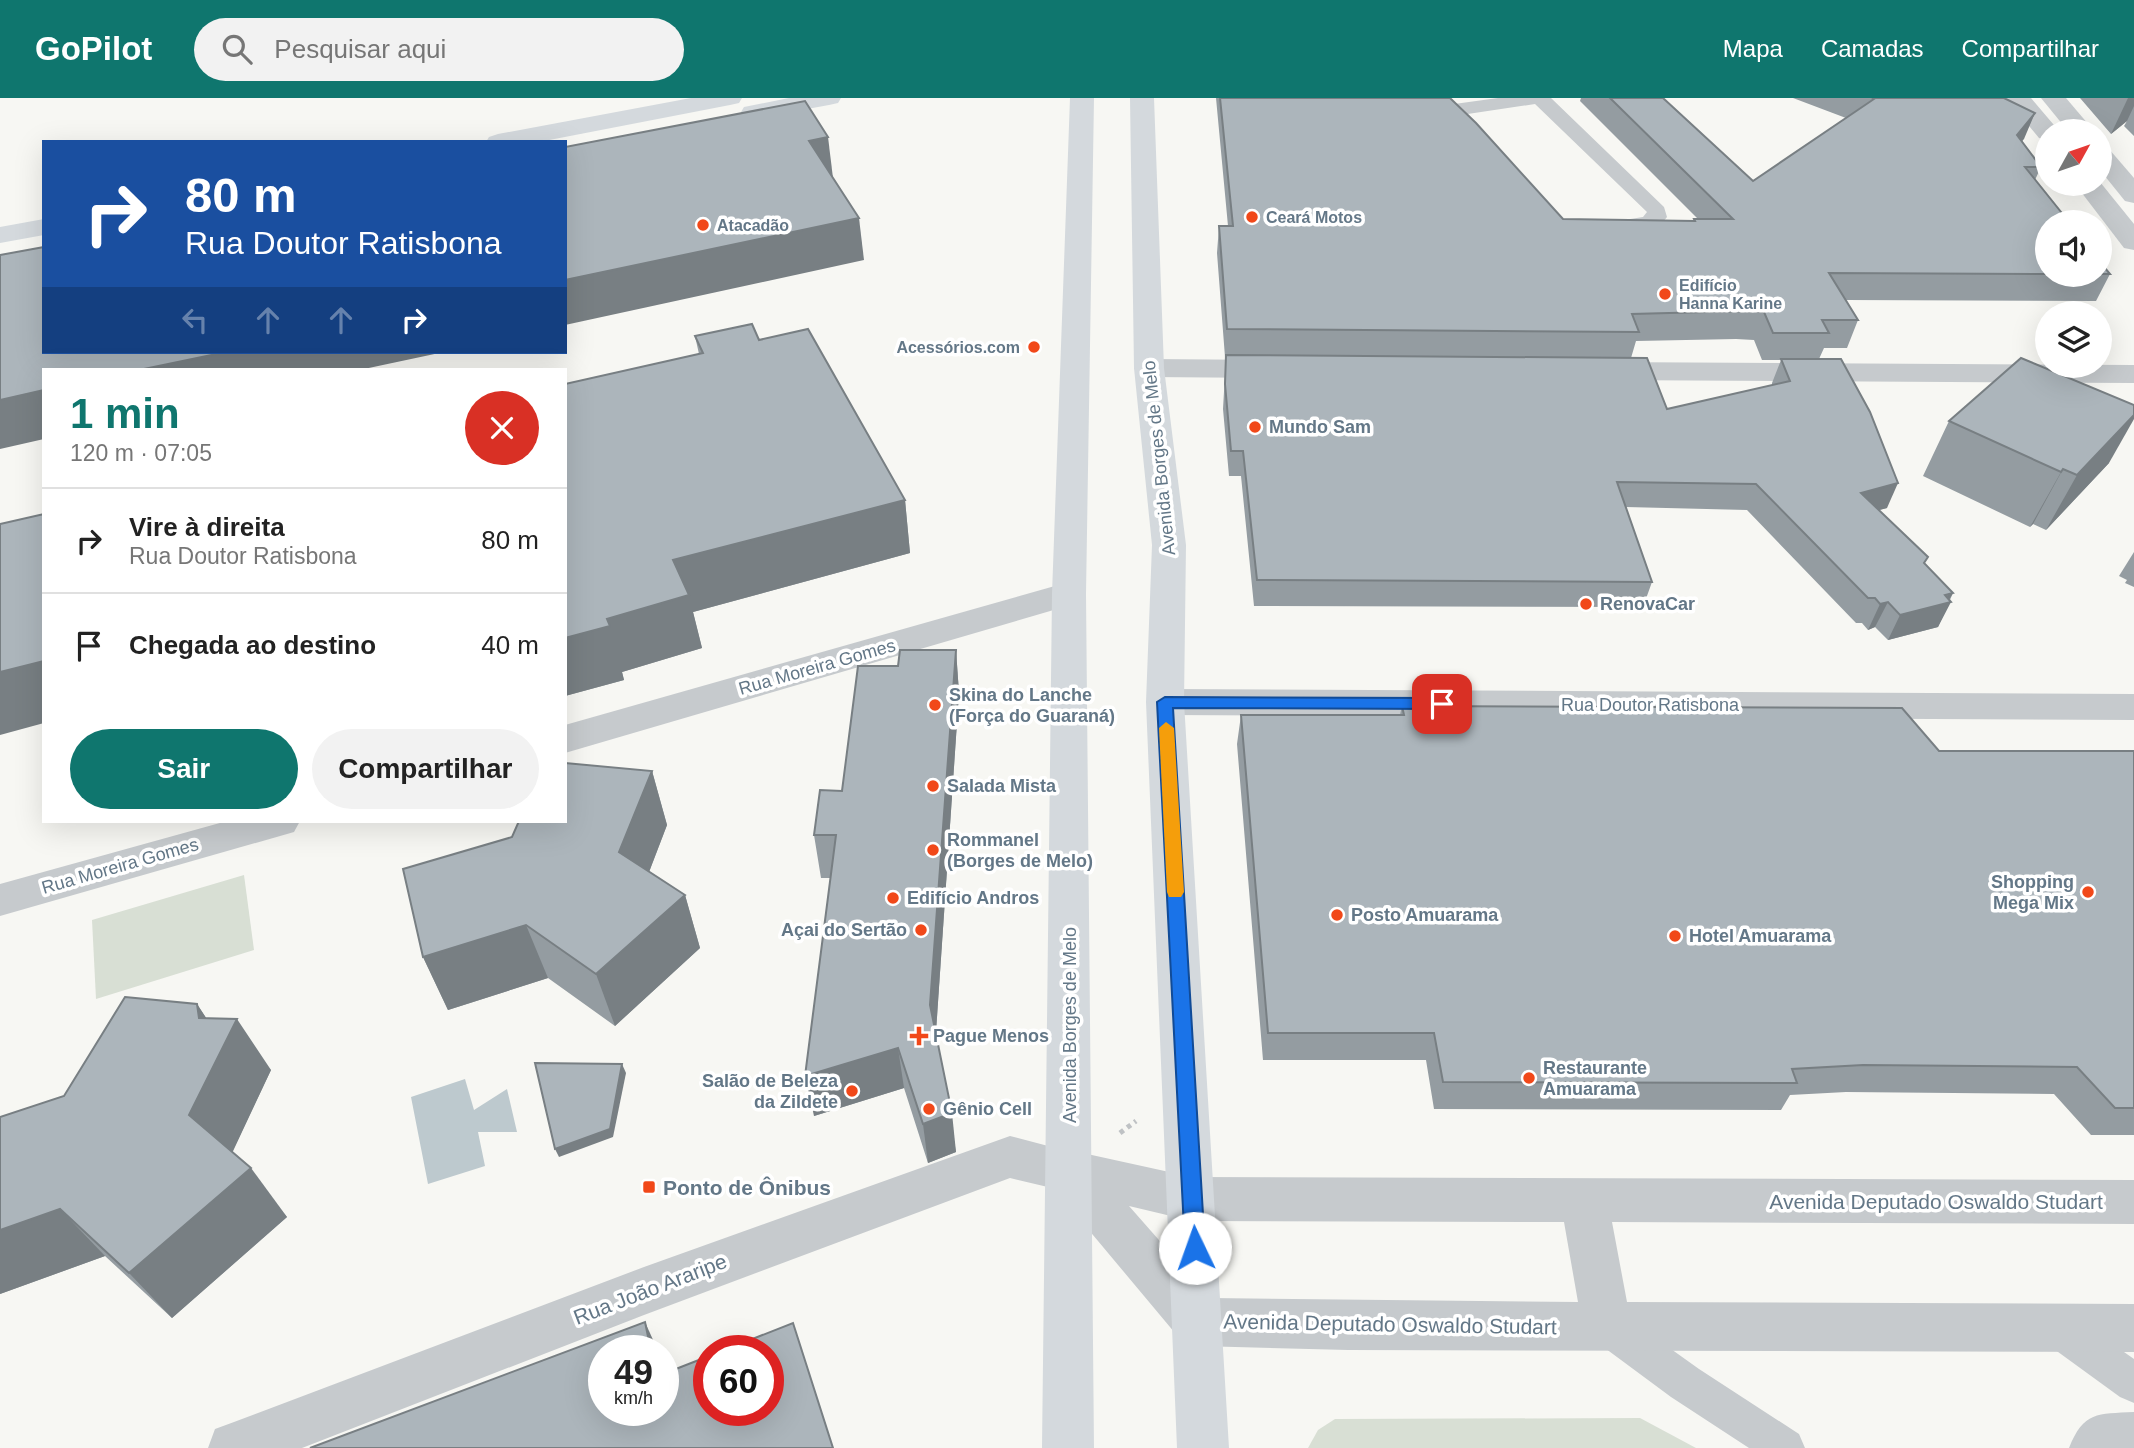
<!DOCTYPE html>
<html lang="pt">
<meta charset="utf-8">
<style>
:root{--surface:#fff;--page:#f2f2f2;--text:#222;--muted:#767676;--line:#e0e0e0;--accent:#0f766e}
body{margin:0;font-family:Helvetica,sans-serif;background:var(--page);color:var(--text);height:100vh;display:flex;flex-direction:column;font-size:26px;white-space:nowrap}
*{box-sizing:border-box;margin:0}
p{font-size:23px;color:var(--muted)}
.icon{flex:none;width:38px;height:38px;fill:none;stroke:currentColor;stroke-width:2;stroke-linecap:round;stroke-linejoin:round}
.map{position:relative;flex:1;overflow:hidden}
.panel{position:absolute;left:42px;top:270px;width:525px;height:455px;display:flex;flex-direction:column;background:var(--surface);border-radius:0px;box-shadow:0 7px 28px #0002}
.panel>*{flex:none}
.top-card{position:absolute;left:42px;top:42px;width:525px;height:214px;border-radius:0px;box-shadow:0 7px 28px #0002;background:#1a4fa0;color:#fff;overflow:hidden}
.needle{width:46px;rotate:50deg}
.buttons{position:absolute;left:2035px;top:21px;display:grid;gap:14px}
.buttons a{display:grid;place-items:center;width:77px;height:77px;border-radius:50%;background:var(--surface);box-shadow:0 7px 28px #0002;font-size:35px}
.speed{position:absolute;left:588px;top:1237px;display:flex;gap:14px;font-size:35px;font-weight:700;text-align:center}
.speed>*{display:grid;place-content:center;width:91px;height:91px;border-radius:50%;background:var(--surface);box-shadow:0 7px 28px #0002;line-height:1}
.speed small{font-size:18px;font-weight:400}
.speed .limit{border:10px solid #d22;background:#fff;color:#111}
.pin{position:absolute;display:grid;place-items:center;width:60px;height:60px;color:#fff;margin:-30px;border-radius:14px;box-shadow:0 4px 10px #0006}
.me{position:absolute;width:77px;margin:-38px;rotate:357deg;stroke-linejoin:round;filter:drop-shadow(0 0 5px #0008)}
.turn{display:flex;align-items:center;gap:24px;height:147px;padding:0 28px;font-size:32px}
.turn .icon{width:91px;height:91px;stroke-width:2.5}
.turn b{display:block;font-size:49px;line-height:60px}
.lanes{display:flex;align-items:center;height:66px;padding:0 28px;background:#0003;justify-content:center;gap:35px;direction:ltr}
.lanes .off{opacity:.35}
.round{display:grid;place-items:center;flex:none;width:74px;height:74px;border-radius:37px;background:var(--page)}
.overview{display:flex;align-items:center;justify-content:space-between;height:119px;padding:0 28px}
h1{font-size:42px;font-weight:700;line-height:52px;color:var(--accent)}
.cta{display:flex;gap:14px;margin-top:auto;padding:14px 28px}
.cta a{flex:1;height:80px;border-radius:42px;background:var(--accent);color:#fff;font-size:28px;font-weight:700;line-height:80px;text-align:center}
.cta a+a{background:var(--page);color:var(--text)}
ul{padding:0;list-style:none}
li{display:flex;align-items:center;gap:21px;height:105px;padding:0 28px;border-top:2px solid var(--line)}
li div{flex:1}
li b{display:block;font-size:26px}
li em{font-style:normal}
header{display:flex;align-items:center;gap:42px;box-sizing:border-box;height:98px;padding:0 35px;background:var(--accent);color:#fff}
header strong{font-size:33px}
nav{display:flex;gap:38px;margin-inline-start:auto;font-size:24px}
.search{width:490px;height:63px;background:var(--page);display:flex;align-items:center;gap:18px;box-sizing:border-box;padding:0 24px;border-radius:38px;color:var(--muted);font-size:26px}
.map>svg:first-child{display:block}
.green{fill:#d8dfd4}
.water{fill:#bdc9ce}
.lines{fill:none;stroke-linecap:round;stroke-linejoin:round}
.path{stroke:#bfc2c4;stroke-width:5;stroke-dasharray:4.5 4.5;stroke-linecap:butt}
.service{fill:#c6cacd;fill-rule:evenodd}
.minor{fill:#c6cacd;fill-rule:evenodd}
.tertiary{fill:#c6cacd;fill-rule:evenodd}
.primary{fill:#d4d9dd;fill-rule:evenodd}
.wall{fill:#949ca1;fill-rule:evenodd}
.shaded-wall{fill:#787f83}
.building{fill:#acb5bb;stroke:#787f83;stroke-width:2}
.route{fill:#1a73e8;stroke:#114b97;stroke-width:2}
.slow{fill:#f59e0b}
.poi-dot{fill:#f14819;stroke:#fff;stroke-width:2.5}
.labels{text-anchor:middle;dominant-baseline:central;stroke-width:7;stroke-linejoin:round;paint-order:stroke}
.far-poi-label{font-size:16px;font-weight:bold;fill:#637787;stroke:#fff;text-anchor:start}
.poi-label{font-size:18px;font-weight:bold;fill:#637787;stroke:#fff;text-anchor:start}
.street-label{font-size:18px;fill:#637787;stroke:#fff}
.near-poi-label{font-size:21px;font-weight:bold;fill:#637787;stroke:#fff;text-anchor:start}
.near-street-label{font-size:21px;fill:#637787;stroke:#fff}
</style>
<header>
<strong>GoPilot</strong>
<div class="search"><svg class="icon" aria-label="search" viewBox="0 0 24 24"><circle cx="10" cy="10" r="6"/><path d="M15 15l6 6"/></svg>Pesquisar aqui</div>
<nav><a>Mapa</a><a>Camadas</a><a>Compartilhar</a></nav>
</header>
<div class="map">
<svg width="2134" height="1350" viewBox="0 0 2134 1350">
<rect width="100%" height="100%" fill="#f7f7f3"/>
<g class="green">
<polygon points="244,777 254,852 96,901 92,822"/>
<polygon points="1640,1320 1696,1350 1308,1350 1318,1332 1335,1321"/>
</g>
<polygon class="water" points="465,981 474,1012 507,991 517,1034 478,1034 485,1068 428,1086 411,999"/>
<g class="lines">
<polyline class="path" points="1120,1035 1136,1023"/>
<g class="service">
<path d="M1498,0H1551L1664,109L1667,119C1656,135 1623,138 1605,133L1602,129L1605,125L1643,119L1647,114L1535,6L1461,17L1476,32L1466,38L1459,36L1437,13L1447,7Z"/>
<polygon points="1608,1210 1622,1216 1699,1271 1799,1336 1805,1350 1749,1350 1671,1299 1594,1242 1589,1229 1594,1216"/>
<polygon points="2057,1211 2071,1217 2134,1261 2134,1305 2120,1299 2043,1243 2038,1230 2043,1217"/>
<path d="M2134,1314V1350H2069C2084,1313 2097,1316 2134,1314Z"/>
</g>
<g class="minor">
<polygon points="1149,261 1278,262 1289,265 1293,271 1289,277 1278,280 1149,279 1138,276 1134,270 1138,264"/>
<polygon points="1601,264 2134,267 2134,285 1601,282 1590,279 1586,273 1590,267"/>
<polygon points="1069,484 1081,488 1086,496 1081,504 565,655 565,627"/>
<polygon points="1165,591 2134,596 2134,622 1165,617 1152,613 1146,604 1152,595"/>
<polygon points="227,723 300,723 294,734 0,818 0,786"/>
<polygon points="1010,1038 1086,1058 1092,1073 1086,1088 1069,1094 1010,1080 644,1217 302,1350 208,1350 215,1331 234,1324 644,1169"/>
</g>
<g class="tertiary">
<polygon points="2006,0 2031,0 2059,33 2048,33 2048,42 2039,40"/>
<polygon points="2041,0 2066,0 2094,33 2068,33"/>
<polygon points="2100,48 2109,51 2134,80 2134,105 2125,103 2100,72"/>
<polygon points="2100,84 2134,126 2134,152 2124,150 2075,86"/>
<path d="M1069,1052L1192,1079L2134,1082V1126L1612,1124L1627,1204L2134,1206V1254L1348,1252L1198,1248L1180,1241L1052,1088L1046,1073L1052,1058ZM1129,1108L1192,1123L1564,1124L1578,1204L1210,1200Z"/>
</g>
<g class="primary">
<polygon points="691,0 742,0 739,5 730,7 539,44 486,44 489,39 498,36"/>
<polygon points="789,0 841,0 838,5 829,7 753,21 744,19 741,14 744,9"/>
<polygon points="1070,0 1094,0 1086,496 1094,1350 1042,1350 1052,496"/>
<polygon points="1130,0 1154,0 1164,270 1186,447 1184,604 1229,1350 1177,1350 1146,604 1152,447 1134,270"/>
<polygon points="44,121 44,137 0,145 0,129"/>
</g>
</g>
<g class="wall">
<path d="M1216,0H1450L1563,121L1693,123L1694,121H1698L1580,3L1581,0H1663L1753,83L1846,20L1793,0H2004L2035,15L2022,43L2041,69L2035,82L2048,124V177L2110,176L2096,203L1846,202L1858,222L1847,250H1824L1819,261L1887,410L1879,412L1925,466L1953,495L1938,529L1888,542L1875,529L1868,532L1862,525H1856L1747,412L1626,409L1652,484L1643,509L1254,508L1241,378H1229L1223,311L1226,259H1225L1217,155L1219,128H1228ZM1736,241L1754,242L1762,262H1781L1772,285V287L1667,311L1631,260L1636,243Z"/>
<polygon points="2080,0 2134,0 2134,38 2124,28 2127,23 2111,36"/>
<polygon points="695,238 759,242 905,402 910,455 693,514 702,550 622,574 624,582 565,598 699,256"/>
<polygon points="1949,323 2109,365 2046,432 2033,426 2030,429 1923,378"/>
<polygon points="2134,454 2134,489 2125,485 2127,482 2119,478"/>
<polygon points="956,552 959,595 936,934 956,1054 928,1065 904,990 814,1018 831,780 821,780 814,737 842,693 898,568"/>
<polygon points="1402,608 1939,653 2134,653 2134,1037 2091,1037 2054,996 1846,994 1790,997 1781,1012 1434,1011 1426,962 1263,962 1237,646 1241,617 1400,617"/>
<polygon points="652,673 667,727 649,774 685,797 700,850 615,928 548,880 448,912 423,859 512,739"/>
<polygon points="197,906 206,920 271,972 232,1054 287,1119 172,1220 105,1158 0,1196 64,998"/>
</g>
<g class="shaded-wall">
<polygon points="2128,0 2134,0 2134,8 2127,23 2111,36"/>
<polygon points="2035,15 2024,41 2005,63 2017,37"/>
<polygon points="828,39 833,80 809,43"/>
<polygon points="859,120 864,162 565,227 565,182"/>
<polygon points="226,254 444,254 364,271 144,271"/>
<polygon points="44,292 44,341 0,351 0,302"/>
<polygon points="2134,317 2134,321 2109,365 2046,432 2077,377"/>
<polygon points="2063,371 2033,426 2030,429 2061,374"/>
<polygon points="1898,385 1887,410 1849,420 1861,395"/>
<polygon points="905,402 910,455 693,514 702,550 622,574 624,582 565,598 565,540 607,521 673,462"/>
<polygon points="1953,495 1947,505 1951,504 1938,529 1888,542 1900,517"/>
<polygon points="1888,504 1875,529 1868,532 1880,506"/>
<polygon points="956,552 959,595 935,948 930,907"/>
<polygon points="44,563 44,625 0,637 0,574"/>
<polygon points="652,673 667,727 636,808 619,754"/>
<polygon points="685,797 700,850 615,928 596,876"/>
<polygon points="526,827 548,880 448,912 423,859"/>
<polygon points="197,906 224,947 237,921 271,972 227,1066 189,1017 199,920"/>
<polygon points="898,950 904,990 814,1018 805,978"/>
<polygon points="622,966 626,975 613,1039 559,1059 555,1051"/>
<polygon points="952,1015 956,1054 928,1065 923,1026"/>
<polygon points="251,1070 287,1119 172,1220 129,1175"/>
<polygon points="60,1111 105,1158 0,1196 0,1132"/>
<polygon points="645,1224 658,1253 651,1253"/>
</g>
<g class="building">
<polygon points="1220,0 1450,0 1476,25 1563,121 1695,123 1694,121 1733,121 1610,0 1663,0 1753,83 1874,1 1872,0 2004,0 2035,15 2017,37 2041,69 2025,69 2069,124 2048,124 2048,176 1829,175 1858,222 1822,222 1829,235 1773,235 1764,214 1746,213 1632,216 1639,234 1227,231 1219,128 1233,128"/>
<polygon points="805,3 828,39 809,43 859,120 565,182 565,49"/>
<polygon points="44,149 44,254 226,254 144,271 44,271 44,292 0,302 0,157"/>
<polygon points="2100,164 2110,176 2100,176"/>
<polygon points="752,226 759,242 808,231 905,402 673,462 689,497 607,521 610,528 565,540 565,286 703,255 695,238"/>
<polygon points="1226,257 1647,260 1667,311 1790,283 1781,261 1841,261 1870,314 1898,385 1861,395 1928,459 1924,465 1953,495 1945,497 1951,504 1900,517 1888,504 1880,506 1875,500 1868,500 1756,386 1617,384 1652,484 1257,482 1243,353 1231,353 1225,286"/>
<polygon points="2021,260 2134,307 2134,317 2077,377 2063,371 2061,374 1949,323"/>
<polygon points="44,416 44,563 0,574 0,426"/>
<polygon points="900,552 956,552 930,907 952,1015 923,1026 898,950 805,978 836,737 814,737 820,692 842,693 858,568 898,568"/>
<polygon points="1402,608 1902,610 1939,653 2134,653 2134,1010 2115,1010 2077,969 1863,967 1792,971 1797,985 1443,984 1434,935 1268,935 1241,617 1404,617"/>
<polygon points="565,665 652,673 619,754 685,797 596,876 526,827 423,859 403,771 512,739 519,723 565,723"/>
<polygon points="125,899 197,906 199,920 237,921 189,1017 251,1070 129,1175 60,1111 0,1132 0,1019 64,998"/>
<polygon points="535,965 622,966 610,1031 555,1051"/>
<polygon points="645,1224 651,1253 604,1253 604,1312 663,1312 663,1276 709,1258 709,1312 768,1312 768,1253 722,1253 793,1225 833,1350 310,1350"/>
</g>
<polygon class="route" points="1165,599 1442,600 1450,606 1442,611 1173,610 1205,1150 1202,1156 1195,1159 1188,1156 1185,1150 1157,604"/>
<polygon class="slow" points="1166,624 1174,630 1184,794 1181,799 1169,799 1167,794 1159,630"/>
<g class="poi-dot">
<circle cx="1252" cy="119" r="7"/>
<circle cx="703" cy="127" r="7"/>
<circle cx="1665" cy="196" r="7"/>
<circle cx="1034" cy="249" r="7"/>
<circle cx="1255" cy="329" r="7"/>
<circle cx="1586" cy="506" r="7"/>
<circle cx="935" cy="607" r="7"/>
<circle cx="933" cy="688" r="7"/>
<circle cx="933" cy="752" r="7"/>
<circle cx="2088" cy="794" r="7"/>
<circle cx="893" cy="800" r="7"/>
<circle cx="1337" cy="817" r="7"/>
<circle cx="921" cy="832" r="7"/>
<circle cx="1675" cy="838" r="7"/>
<path d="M915.5 927.5h7v7h7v7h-7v7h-7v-7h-7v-7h7z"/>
<circle cx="1529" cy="980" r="7"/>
<circle cx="852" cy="993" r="7"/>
<circle cx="929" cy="1011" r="7"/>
<rect x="642" y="1082" width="14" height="14" rx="3.5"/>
</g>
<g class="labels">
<g class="far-poi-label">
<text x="1266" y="119">Ceará Motos</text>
<text x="717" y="127">Atacadão</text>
<text x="1679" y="187">Edifício<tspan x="1679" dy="18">Hanna Karine</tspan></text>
<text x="1020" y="249" text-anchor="end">Acessórios.com</text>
</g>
<g class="poi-label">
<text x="1269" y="329">Mundo Sam</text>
<text x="1600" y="506">RenovaCar</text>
<text x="949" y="597">Skina do Lanche<tspan x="949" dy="21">(Força do Guaraná)</tspan></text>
<text x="947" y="688">Salada Mista</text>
<text x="947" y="742">Rommanel<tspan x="947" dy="21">(Borges de Melo)</tspan></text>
<text x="2074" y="784" text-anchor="end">Shopping<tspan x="2074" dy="21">Mega Mix</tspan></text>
<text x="907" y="800">Edifício Andros</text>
<text x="1351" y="817">Posto Amuarama</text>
<text x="907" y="832" text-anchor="end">Açai do Sertão</text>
<text x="1689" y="838">Hotel Amuarama</text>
<text x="933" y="938">Pague Menos</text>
<text x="1543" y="970">Restaurante<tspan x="1543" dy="21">Amuarama</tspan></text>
<text x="838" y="983" text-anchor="end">Salão de Beleza<tspan x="838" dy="21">da Zildete</tspan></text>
<text x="943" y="1011">Gênio Cell</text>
</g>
<g class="street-label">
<text transform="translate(1159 360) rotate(-96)">Avenida Borges de Melo</text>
<text transform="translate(817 569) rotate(-16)">Rua Moreira Gomes</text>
<text x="1650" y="607">Rua Doutor Ratisbona</text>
<text transform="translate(120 768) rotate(-16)">Rua Moreira Gomes</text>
<text transform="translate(1070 927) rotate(-90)">Avenida Borges de Melo</text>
</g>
<g class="near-poi-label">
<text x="663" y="1089">Ponto de Ônibus</text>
</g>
<g class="near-street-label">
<text x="1936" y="1103">Avenida Deputado Oswaldo Studart</text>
<text transform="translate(650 1191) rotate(-21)">Rua João Araripe</text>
<text transform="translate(1390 1226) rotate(1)">Avenida Deputado Oswaldo Studart</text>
</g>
</g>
</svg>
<div class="buttons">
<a><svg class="needle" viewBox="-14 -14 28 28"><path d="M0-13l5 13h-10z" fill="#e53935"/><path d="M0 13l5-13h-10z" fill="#767676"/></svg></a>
<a><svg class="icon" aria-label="sound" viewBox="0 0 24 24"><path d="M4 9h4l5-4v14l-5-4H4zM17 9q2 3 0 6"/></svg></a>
<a><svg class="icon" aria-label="layers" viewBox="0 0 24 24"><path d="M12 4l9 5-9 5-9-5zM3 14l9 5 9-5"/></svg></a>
</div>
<div class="speed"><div>49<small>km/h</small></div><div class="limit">60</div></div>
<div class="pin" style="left:1442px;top:606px;background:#d93025"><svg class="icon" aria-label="arrive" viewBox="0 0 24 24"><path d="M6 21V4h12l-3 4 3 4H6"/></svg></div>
<svg class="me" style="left:1195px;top:1150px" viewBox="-20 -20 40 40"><circle r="19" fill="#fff"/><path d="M0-13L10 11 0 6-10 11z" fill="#1a73e8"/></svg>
<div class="top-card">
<div class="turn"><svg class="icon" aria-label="right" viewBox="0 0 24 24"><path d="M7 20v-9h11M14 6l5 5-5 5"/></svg><div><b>80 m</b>Rua Doutor Ratisbona</div></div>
<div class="lanes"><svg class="icon off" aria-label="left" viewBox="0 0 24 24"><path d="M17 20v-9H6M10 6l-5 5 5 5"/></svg><svg class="icon off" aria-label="ahead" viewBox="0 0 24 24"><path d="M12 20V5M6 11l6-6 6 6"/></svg><svg class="icon off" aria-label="ahead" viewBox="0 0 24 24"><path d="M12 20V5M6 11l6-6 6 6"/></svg><svg class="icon" aria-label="right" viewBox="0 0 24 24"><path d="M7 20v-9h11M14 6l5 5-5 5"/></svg></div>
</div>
<section class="panel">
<div class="overview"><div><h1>1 min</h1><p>120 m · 07:05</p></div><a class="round" style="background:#d93025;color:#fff"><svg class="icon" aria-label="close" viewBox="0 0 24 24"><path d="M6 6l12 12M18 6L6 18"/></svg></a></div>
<ul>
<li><svg class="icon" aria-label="right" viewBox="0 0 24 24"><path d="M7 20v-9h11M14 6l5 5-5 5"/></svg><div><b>Vire à direita</b><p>Rua Doutor Ratisbona</p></div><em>80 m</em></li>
<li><svg class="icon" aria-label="arrive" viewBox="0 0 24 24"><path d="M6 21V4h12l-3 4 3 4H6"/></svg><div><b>Chegada ao destino</b></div><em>40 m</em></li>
</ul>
<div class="cta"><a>Sair</a><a>Compartilhar</a></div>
</section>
</div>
